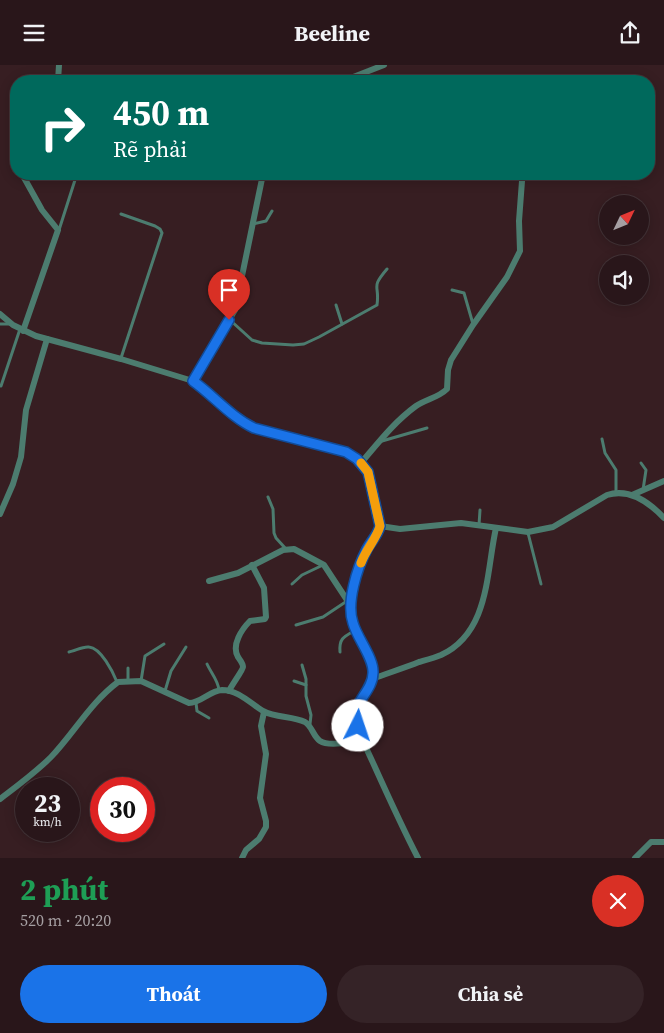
<!DOCTYPE html>
<html lang="vi">
<meta charset="utf-8">
<style>
:root{--surface:#29161a;--page:#352327;--text:#f1f3f6;--muted:#a59fa2;--line:#453539;--accent:#1a73e8}
body{margin:0;font-family:"Source Serif 4",serif;background:var(--page);color:var(--text);height:100vh;display:flex;flex-direction:column;font-size:19px;white-space:nowrap}
*{box-sizing:border-box;margin:0}
p{font-size:16px;color:var(--muted)}
.icon{flex:none;width:28px;height:28px;fill:none;stroke:currentColor;stroke-width:2;stroke-linecap:round;stroke-linejoin:round}
.map{position:relative;height:793px;overflow:hidden}
.drawer{display:flex;flex-direction:column;background:var(--surface);flex:1}
.drawer>*{flex:none}
.guide{position:absolute;left:10px;top:10px;width:645px;height:105px;border-radius:20px;box-shadow:0 2px 12px #0003,0 0 0 1px var(--line);background:#00695c;color:#fff;overflow:hidden}
.needle{width:32px;rotate:47deg}
.controls{position:absolute;left:599px;top:130px;display:grid;gap:10px}
.controls a{display:grid;place-items:center;width:50px;height:50px;border-radius:50%;background:var(--surface);box-shadow:0 2px 12px #0003,0 0 0 1px var(--line);font-size:25px}
.speed{position:absolute;left:15px;top:712px;display:flex;gap:10px;font-size:25px;font-weight:700;text-align:center}
.speed>*{display:grid;place-content:center;width:65px;height:65px;border-radius:50%;background:var(--surface);box-shadow:0 2px 12px #0003,0 0 0 1px var(--line);line-height:1}
.speed small{font-size:12px;font-weight:400}
.speed .limit{border:8px solid #d22;background:#fff;color:#111}
.pin{position:absolute;display:grid;place-items:center;width:42px;height:42px;color:#fff;margin:-51px -21px;border-radius:50% 50% 50% 0;rotate:-45deg;box-shadow:0 0 5px #0007}
.pin .icon{rotate:45deg}
.me{position:absolute;width:55px;margin:-28px;rotate:4deg;stroke-linejoin:round;filter:drop-shadow(0 0 4px #0008)}
.turn{display:flex;align-items:center;gap:18px;height:105px;padding:0 20px;font-size:22px}
.turn .icon{width:65px;height:65px;stroke-width:2.5}
.turn b{display:block;font-size:35px;line-height:42px}
.round{display:grid;place-items:center;flex:none;width:52px;height:52px;border-radius:26px;background:var(--page)}
.headline{display:flex;align-items:center;justify-content:space-between;height:85px;padding:0 20px}
h1{font-size:30px;font-weight:700;line-height:38px;color:#1e9e55}
.primary-button{display:flex;gap:10px;margin-top:auto;padding:10px 20px}
.primary-button a{flex:1;height:58px;border-radius:30px;background:var(--accent);color:#fff;font-size:20px;font-weight:700;line-height:58px;text-align:center}
.primary-button a+a{background:var(--page);color:var(--text)}
header{display:flex;justify-content:space-between;align-items:center;height:65px;padding:0 20px;background:var(--surface);font-size:22px;font-weight:700}
.map>svg:first-child{display:block}
.lines{fill:none;stroke-linecap:round;stroke-linejoin:round}
.service{stroke:#4c7c6f;stroke-width:3}
.minor{stroke:#4c7c6f;stroke-width:6}
.route-casing{stroke:#114b97;stroke-width:12}
.route{stroke:#1a73e8;stroke-width:9}
.slow{stroke:#f59e0b;stroke-width:9}
</style>
<header><svg class="icon" aria-label="menu" viewBox="0 0 24 24"><path d="M4 6h16M4 12h16M4 18h16"/></svg>Beeline<svg class="icon" aria-label="share" viewBox="0 0 24 24"><path d="M12 15V3M7 8l5-5 5 5M5 13v7h14v-7"/></svg></header>
<div class="map">
<svg width="664" height="793" viewBox="0 0 664 793">
<rect width="100%" height="100%" fill="#371e22"/>
<g class="lines">
<g class="service">
<polyline points="253,159 266,156 272,146"/>
<polyline points="59,165 75,115"/>
<polyline points="452,225 464,228 473,259"/>
<polyline points="336,240 342,259"/>
<path d="M230,255L252,275L262,278L293,280L304,279L319,272L377,240C380,219 370,224 387,204"/>
<polyline points="0,259 11,259"/>
<polyline points="121,293 162,168 160,164 155,161 121,149"/>
<polyline points="1,321 20,264"/>
<polyline points="602,374 605,388 616,405 616,427"/>
<polyline points="382,376 427,363"/>
<polyline points="641,398 646,405 643,425"/>
<polyline points="268,432 273,444 274,468 276,473 286,484"/>
<polyline points="479,460 480,445"/>
<polyline points="528,468 541,519"/>
<polyline points="292,519 302,510 323,500"/>
<polyline points="296,560 323,552 347,536"/>
<path d="M69,587C75,586 83,581 89,582C101,583 113,607 117,617"/>
<path d="M340,587C339,574 343,572 354,566"/>
<path d="M207,599C211,608 218,615 219,625"/>
<polyline points="302,600 306,614 306,631 311,650 310,659"/>
<polyline points="128,616 128,603"/>
<polyline points="141,616 145,591 164,579"/>
<polyline points="294,616 306,620"/>
<polyline points="165,626 171,606 186,582"/>
<polyline points="196,638 197,646 209,653"/>
</g>
<g class="minor">
<polyline points="58,16 59,0"/>
<polyline points="343,16 384,0"/>
<polyline points="22,109 42,145 58,165 23,266"/>
<path d="M0,249L13,260L36,271L121,294L193,316L205,325L241,357L254,363L346,387C355,392 362,398 368,407L380,455C380,468 371,474 366,485C359,502 352,522 350,540C348,565 369,581 373,604C376,622 356,633 357,650C357,667 367,684 374,700C388,731 402,762 418,793"/>
<polyline points="193,316 235,245 263,109"/>
<path d="M361,398C378,378 394,357 416,341C426,334 438,333 447,324L448,305L451,295L473,260L507,212L520,186L519,156L522,116"/>
<polyline points="632,430 664,416"/>
<polyline points="0,449 13,419 21,392 26,345 47,274"/>
<path d="M380,461L400,464L461,458L528,467L553,462L607,430C629,423 649,437 664,453"/>
<polyline points="209,516 238,508 283,485 294,484 324,500 347,535 352,532"/>
<path d="M372,614C388,608 404,603 419,597C426,595 434,593 441,590C490,567 486,507 496,463"/>
<path d="M229,626C231,621 243,605 243,602C243,598 240,595 238,592C231,580 242,564 250,556L265,554L266,552L264,523L252,500"/>
<path d="M0,734C17,721 35,708 51,692C74,668 90,638 118,617L141,616L189,638C201,638 209,626 222,625C238,625 250,638 263,646C276,653 292,651 305,657C312,661 313,671 320,676C329,682 353,677 363,674"/>
<polyline points="242,793 246,785 259,774 266,762 266,756 260,733 266,689 261,661 264,647"/>
<polyline points="635,793 651,777 664,777"/>
</g>
</g>
<g class="lines">
<defs>
<path id="route" d="M229,255L193,316C214,331 231,352 254,363L346,387L357,394L368,407L380,461C378,470 371,476 367,484C357,503 346,538 353,558C357,573 374,593 373,608C373,621 362,631 357,642C355,648 357,655 358,661"/>
</defs>
<use href="#route" class="route-casing"/>
<use href="#route" class="route"/>
<path class="slow" d="M361,498C366,484 377,473 380,461L368,407L361,398"/>
</g>
</svg>
<div class="controls">
<a><svg class="needle" viewBox="-14 -14 28 28"><path d="M0-13l5 13h-10z" fill="#e53935"/><path d="M0 13l5-13h-10z" fill="#a59fa2"/></svg></a>
<a><svg class="icon" aria-label="sound" viewBox="0 0 24 24"><path d="M4 9h4l5-4v14l-5-4H4zM17 9q2 3 0 6"/></svg></a>
</div>
<div class="speed"><div>23<small>km/h</small></div><div class="limit">30</div></div>
<div class="pin" style="left:229px;top:255px;background:#d93025"><svg class="icon" aria-label="arrive" viewBox="0 0 24 24"><path d="M6 21V4h12l-3 4 3 4H6"/></svg></div>
<svg class="me" style="left:358px;top:661px" viewBox="-20 -20 40 40"><circle r="19" fill="#fff"/><path d="M0-13L10 11 0 6-10 11z" fill="#1a73e8"/></svg>
<div class="guide">
<div class="turn"><svg class="icon" aria-label="right" viewBox="0 0 24 24"><path d="M7 20v-9h11M14 6l5 5-5 5"/></svg><div><b>450 m</b>Rẽ phải</div></div>
</div>
</div>
<section class="drawer">
<div class="headline"><div><h1>2 phút</h1><p>520 m · 20:20</p></div><a class="round" style="background:#d93025;color:#fff"><svg class="icon" aria-label="close" viewBox="0 0 24 24"><path d="M6 6l12 12M18 6L6 18"/></svg></a></div>
<div class="primary-button"><a>Thoát</a><a>Chia sẻ</a></div>
</section>
